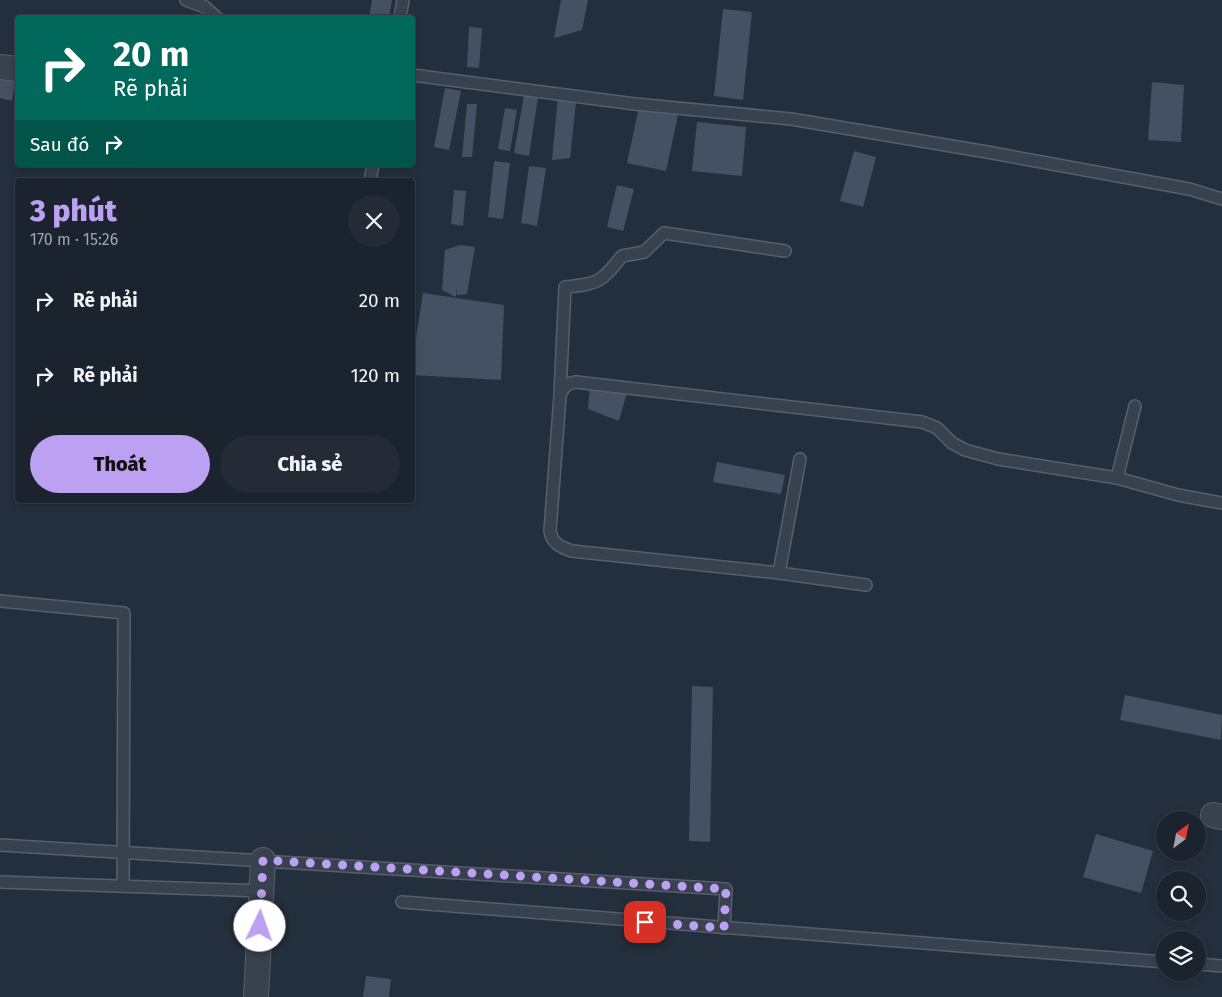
<!DOCTYPE html>
<html lang="vi">
<meta charset="utf-8">
<style>
:root{--surface:#1b232e;--page:#242b36;--text:#f1f3f6;--muted:#a0a4aa;--line:#39404a;--accent:#bca0f2}
body{margin:0;font-family:"Fira Sans",sans-serif;background:var(--page);color:var(--text);height:100vh;display:flex;flex-direction:column;font-size:19px;white-space:nowrap}
*{box-sizing:border-box;margin:0}
p{font-size:16px;color:var(--muted)}
.icon{flex:none;width:28px;height:28px;fill:none;stroke:currentColor;stroke-width:2;stroke-linecap:round;stroke-linejoin:round}
.map{position:relative;flex:1;overflow:hidden}
.panel{position:absolute;left:15px;top:178px;width:400px;height:325px;display:flex;flex-direction:column;background:var(--surface);border-radius:5px;box-shadow:0 2px 8px #0003,0 0 0 1px var(--line)}
.panel>*{flex:none}
.hud{position:absolute;left:15px;top:15px;width:400px;height:152px;border-radius:5px;box-shadow:0 2px 8px #0003,0 0 0 1px var(--line);background:#00695c;color:#fff;overflow:hidden}
.needle{width:32px;rotate:32deg}
.tools{position:absolute;left:1156px;top:811px;display:grid;gap:10px}
.tools a{display:grid;place-items:center;width:50px;height:50px;border-radius:50%;background:var(--surface);box-shadow:0 2px 8px #0003,0 0 0 1px var(--line);font-size:25px}
.pin{position:absolute;display:grid;place-items:center;width:42px;height:42px;color:#fff;margin:-21px;border-radius:10px;box-shadow:0 2px 8px #0006}
.me{position:absolute;width:55px;margin:-28px;rotate:3deg;stroke-linejoin:round;filter:drop-shadow(0 0 4px #0008)}
.turn{display:flex;align-items:center;gap:18px;height:105px;padding:0 15px;font-size:22px}
.turn .icon{width:65px;height:65px;stroke-width:2.5}
.turn b{display:block;font-size:35px;line-height:42px}
.then{display:flex;align-items:center;height:48px;padding:0 15px;background:#0003;gap:10px;font-size:19px}
.round{display:grid;place-items:center;flex:none;width:52px;height:52px;border-radius:26px;background:var(--page)}
.overview{display:flex;align-items:center;justify-content:space-between;height:85px;padding:0 15px}
h1{font-size:30px;font-weight:800;line-height:38px;color:var(--accent)}
.cta{display:flex;gap:10px;margin-top:auto;padding:10px 15px}
.cta a{flex:1;height:58px;border-radius:30px;background:var(--accent);color:#111;font-size:20px;font-weight:800;line-height:58px;text-align:center}
.cta a+a{background:var(--page);color:var(--text)}
ul{padding:0;list-style:none}
li{display:flex;align-items:center;gap:15px;height:75px;padding:0 15px}
li div{flex:1}
li b{display:block;font-size:19px}
li em{font-style:normal}
.map>svg:first-child{display:block}
.building{fill:#455162}
.lines{fill:none;stroke-linecap:round;stroke-linejoin:round}
.service-casing{stroke:#565f6c;stroke-width:14}
.minor-casing{stroke:#565f6c;stroke-width:26}
.service{stroke:#38414e;stroke-width:11}
.minor{stroke:#38414e;stroke-width:24}
.route{stroke:#bca0f2;stroke-width:9;stroke-dasharray:0 16.2}
</style>
<div class="map">
<svg width="1222" height="997" viewBox="0 0 1222 997">
<rect width="100%" height="100%" fill="#242f3e"/>
<g class="building">
<polygon points="372,0 392,0 389,18 369,18"/>
<polygon points="561,0 588,0 582,30 554,38"/>
<polygon points="723,9 752,12 743,100 714,96"/>
<polygon points="50,14 60,17 60,18 48,18"/>
<polygon points="469,27 482,28 479,68 467,67"/>
<polygon points="0,72 16,75 12,101 0,98"/>
<polygon points="1152,82 1184,85 1181,142 1148,140"/>
<polygon points="445,88 461,91 449,150 434,147"/>
<polygon points="524,95 538,97 529,156 514,153"/>
<polygon points="558,95 576,102 570,158 552,160"/>
<polygon points="467,104 477,104 472,157 462,157"/>
<polygon points="639,107 678,115 666,171 627,163"/>
<polygon points="505,108 517,110 510,151 498,149"/>
<polygon points="697,122 746,127 742,176 692,171"/>
<polygon points="854,151 876,157 863,207 840,201"/>
<polygon points="494,161 510,163 503,219 488,217"/>
<polygon points="529,166 546,168 537,226 521,223"/>
<polygon points="617,185 634,189 623,231 607,227"/>
<polygon points="454,190 466,191 463,226 451,224"/>
<polygon points="460,245 475,247 467,294 457,295 457,288 456,297 442,290 445,250"/>
<polygon points="423,293 504,305 501,380 412,375 412,364"/>
<polygon points="590,385 627,392 619,421 588,409"/>
<polygon points="717,462 785,475 781,494 713,482"/>
<polygon points="692,686 713,687 710,842 689,841"/>
<polygon points="1125,695 1222,715 1221,740 1120,720"/>
<polygon points="1096,834 1153,851 1141,893 1083,877"/>
<polygon points="366,976 391,979 389,997 363,997"/>
</g>
<g class="lines">
<defs>
<g id="service">
<polyline points="186,0 205,7 217,18"/>
<polyline points="400,18 403,0"/>
<polyline points="412,75 635,104 791,119 987,152 1189,189 1222,199"/>
<polyline points="370,180 373,165"/>
<path d="M560,394L565,287C599,284 601,282 622,256L644,252L664,233L785,251"/>
<polyline points="800,459 779,573 866,585"/>
<polyline points="1117,478 1178,495 1222,503"/>
<path d="M779,573L572,551C560,547 552,543 550,531L560,396C563,387 567,383 576,382L922,422L937,428L952,443L965,450L998,459L1117,478L1135,406"/>
<polyline points="0,601 124,613 123,886"/>
<polyline points="0,845 726,889 724,928"/>
<polyline points="0,882 262,891"/>
<polyline points="402,902 1165,962"/>
<polyline points="1198,964 1222,966"/>
</g>
<g id="minor">
<polyline points="0,67 18,69"/>
<polyline points="1213,815 1222,817"/>
<polyline points="256,997 263,860"/>
</g>
</defs>
<use href="#service" class="service-casing"/>
<use href="#minor" class="minor-casing"/>
<use href="#service" class="service"/>
<use href="#minor" class="minor"/>
</g>
<g class="lines">
<polyline class="route" points="260,926 263,860 726,889 724,928 645,922"/>
</g>
</svg>
<div class="tools">
<a><svg class="needle" viewBox="-14 -14 28 28"><path d="M0-13l5 13h-10z" fill="#e53935"/><path d="M0 13l5-13h-10z" fill="#a0a4aa"/></svg></a>
<a><svg class="icon" aria-label="search" viewBox="0 0 24 24"><circle cx="10" cy="10" r="6"/><path d="M15 15l6 6"/></svg></a>
<a><svg class="icon" aria-label="layers" viewBox="0 0 24 24"><path d="M12 4l9 5-9 5-9-5zM3 14l9 5 9-5"/></svg></a>
</div>
<div class="pin" style="left:645px;top:922px;background:#d93025"><svg class="icon" aria-label="arrive" viewBox="0 0 24 24"><path d="M6 21V4h12l-3 4 3 4H6"/></svg></div>
<svg class="me" style="left:260px;top:926px" viewBox="-20 -20 40 40"><circle r="19" fill="#fff"/><path d="M0-13L10 11 0 6-10 11z" fill="#bca0f2"/></svg>
<div class="hud">
<div class="turn"><svg class="icon" aria-label="right" viewBox="0 0 24 24"><path d="M7 20v-9h11M14 6l5 5-5 5"/></svg><div><b>20 m</b>Rẽ phải</div></div>
<div class="then">Sau đó<svg class="icon" aria-label="right" viewBox="0 0 24 24"><path d="M7 20v-9h11M14 6l5 5-5 5"/></svg></div>
</div>
<section class="panel">
<div class="overview"><div><h1>3 phút</h1><p>170 m · 15:26</p></div><a class="round"><svg class="icon" aria-label="close" viewBox="0 0 24 24"><path d="M6 6l12 12M18 6L6 18"/></svg></a></div>
<ul>
<li><svg class="icon" aria-label="right" viewBox="0 0 24 24"><path d="M7 20v-9h11M14 6l5 5-5 5"/></svg><div><b>Rẽ phải</b></div><em>20 m</em></li>
<li><svg class="icon" aria-label="right" viewBox="0 0 24 24"><path d="M7 20v-9h11M14 6l5 5-5 5"/></svg><div><b>Rẽ phải</b></div><em>120 m</em></li>
</ul>
<div class="cta"><a>Thoát</a><a>Chia sẻ</a></div>
</section>
</div>
